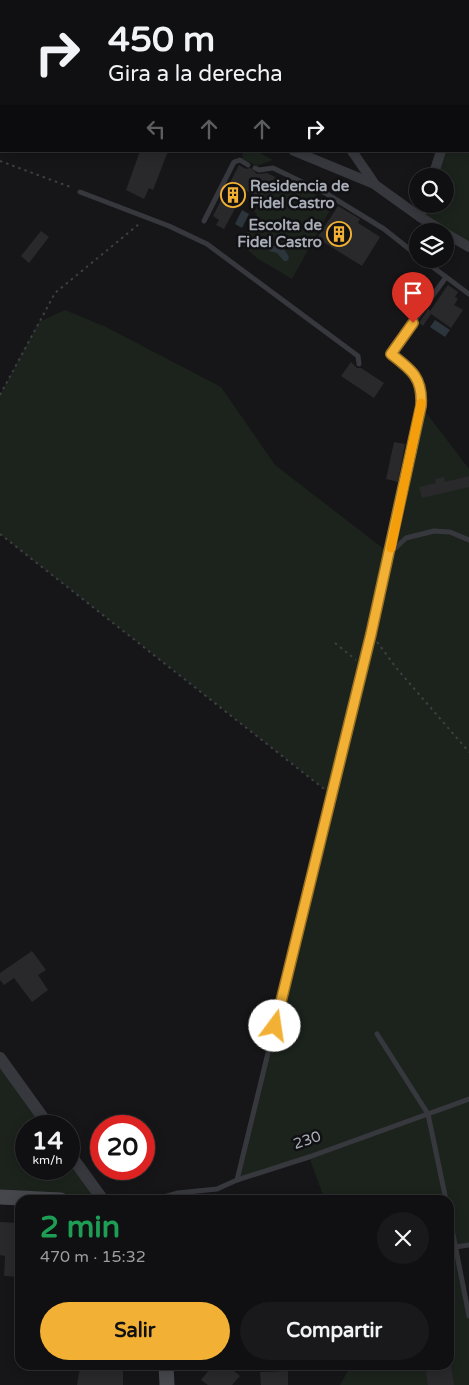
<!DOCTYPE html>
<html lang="es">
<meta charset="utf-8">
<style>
:root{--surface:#101012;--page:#19191b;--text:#f1f3f6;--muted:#9c9d9f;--line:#303032;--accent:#f2b134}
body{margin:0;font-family:"Varela Round",sans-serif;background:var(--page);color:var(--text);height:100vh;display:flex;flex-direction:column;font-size:19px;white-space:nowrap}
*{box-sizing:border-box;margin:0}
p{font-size:16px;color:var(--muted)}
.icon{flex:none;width:28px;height:28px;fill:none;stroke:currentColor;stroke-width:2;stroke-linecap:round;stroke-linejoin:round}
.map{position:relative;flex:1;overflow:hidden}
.details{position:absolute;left:15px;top:1195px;width:439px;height:175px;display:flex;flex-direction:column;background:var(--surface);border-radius:15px;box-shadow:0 2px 12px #0003,0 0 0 1px var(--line)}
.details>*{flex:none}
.guide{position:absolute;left:0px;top:0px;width:470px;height:152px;box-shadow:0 2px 12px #0003,0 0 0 1px var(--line);background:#101012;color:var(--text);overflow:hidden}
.controls{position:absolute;left:409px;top:168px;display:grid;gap:10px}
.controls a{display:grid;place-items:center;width:45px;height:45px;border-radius:50%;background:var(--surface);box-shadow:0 2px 12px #0003,0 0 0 1px var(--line);font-size:25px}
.speed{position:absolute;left:15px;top:1115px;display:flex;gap:10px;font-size:25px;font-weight:700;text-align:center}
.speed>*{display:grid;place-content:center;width:65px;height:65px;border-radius:50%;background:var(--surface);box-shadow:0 2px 12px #0003,0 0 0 1px var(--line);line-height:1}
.speed small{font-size:12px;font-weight:400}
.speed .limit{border:8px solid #d22;background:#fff;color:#111}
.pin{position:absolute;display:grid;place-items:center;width:42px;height:42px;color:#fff;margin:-51px -21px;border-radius:50% 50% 50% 0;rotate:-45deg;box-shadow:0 0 5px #0007}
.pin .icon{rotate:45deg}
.me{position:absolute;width:55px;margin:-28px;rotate:14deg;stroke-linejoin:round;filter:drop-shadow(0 0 4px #0008)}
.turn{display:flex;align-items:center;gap:18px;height:105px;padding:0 25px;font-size:22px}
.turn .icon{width:65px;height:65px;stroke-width:2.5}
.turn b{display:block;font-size:35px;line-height:42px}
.lanes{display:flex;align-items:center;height:48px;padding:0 25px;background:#0003;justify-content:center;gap:25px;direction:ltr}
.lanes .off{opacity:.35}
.round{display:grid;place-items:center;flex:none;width:52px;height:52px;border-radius:26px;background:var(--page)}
.headline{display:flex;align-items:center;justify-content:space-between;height:85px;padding:0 25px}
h1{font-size:30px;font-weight:700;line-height:38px;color:#1e9e55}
.primary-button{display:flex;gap:10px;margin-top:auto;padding:10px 25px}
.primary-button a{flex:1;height:58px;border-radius:30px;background:var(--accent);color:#111;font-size:20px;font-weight:700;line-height:58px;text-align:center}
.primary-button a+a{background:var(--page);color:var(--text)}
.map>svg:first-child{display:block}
.green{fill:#1c231d}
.water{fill:#2c353c}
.building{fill:#29292c}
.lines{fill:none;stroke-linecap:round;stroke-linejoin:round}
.path{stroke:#3d3f44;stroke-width:2;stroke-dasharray:2.5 4;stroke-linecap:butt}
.service{stroke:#37383d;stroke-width:5}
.minor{stroke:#37383d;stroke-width:10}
.tertiary{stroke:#37383d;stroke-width:12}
.secondary{stroke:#45474d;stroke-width:15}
.route-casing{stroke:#9d7322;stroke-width:12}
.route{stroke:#f2b134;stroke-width:9}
.slow{stroke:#f59e0b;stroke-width:9}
.labels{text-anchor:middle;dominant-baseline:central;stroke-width:5;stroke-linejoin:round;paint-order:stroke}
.poi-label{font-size:15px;font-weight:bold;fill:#a8adb8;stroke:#111113;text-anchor:start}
.street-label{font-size:15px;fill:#a8adb8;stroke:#111113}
</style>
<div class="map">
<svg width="469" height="1385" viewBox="0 0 469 1385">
<rect width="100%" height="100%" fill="#161618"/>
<g class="green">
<polygon points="469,119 469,247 420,217 424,204 445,204 445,176 433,176 441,151 469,151"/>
<polygon points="242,151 256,151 273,160 257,166 243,159"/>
<polygon points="275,177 334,203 292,279 257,258 241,244 257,214 254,212 268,187 270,187"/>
<polygon points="65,310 106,327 221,387 275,465 389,553 421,406 469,469 469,1245 456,1246 469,1316 469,1385 340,1385 351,1365 449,1365 449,1200 325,1200 309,1157 237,1180 332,795 0,534 0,395 39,322"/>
<polygon points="0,1058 49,1126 26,1126 26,1169 69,1169 69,1153 103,1200 0,1197"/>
</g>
<g class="water">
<polygon points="242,210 249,214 242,228 235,224"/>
<path d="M272,246C281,246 286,249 289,258L287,261H284L277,253L269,251V247Z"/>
<polygon points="435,320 450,330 445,337 430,327"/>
</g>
<g class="building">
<polygon points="140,151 168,151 153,190 149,188 144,199 126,190"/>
<polygon points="239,165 246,169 251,168 257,174 267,173 275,177 261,199 245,190 224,229 216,225 219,220 213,216"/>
<polygon points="338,206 360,219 358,223 380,237 362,266 317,238"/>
<polygon points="41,231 49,237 29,263 21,256"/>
<polygon points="448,285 458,292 455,297 458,299 454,305 463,310 451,328 431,314 423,326 419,323 428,309 430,311"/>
<polygon points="351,362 357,368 361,368 384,383 374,398 341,376"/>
<polygon points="394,442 405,444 398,482 386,479"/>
<polygon points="469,476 469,487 422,498 419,487 436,483 435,479 444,477 445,482"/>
<polygon points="32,951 46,970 38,975 48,990 32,1002 14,978 4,985 0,980 0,973"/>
<polygon points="0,1222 20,1223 20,1277 4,1276 5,1256 0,1255"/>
<polygon points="213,1365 227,1365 240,1376 232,1385 208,1385 201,1380"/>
<polygon points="425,1365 451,1365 454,1385 428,1385"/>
<polygon points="80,1368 123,1368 123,1385 77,1385"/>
<polygon points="288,1371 288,1385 261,1385 260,1372"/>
</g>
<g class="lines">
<g class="path">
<polyline points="0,161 73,188"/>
<polyline points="0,395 55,293 139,224"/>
<polyline points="0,534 324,789"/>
<polyline points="377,642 398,670 469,752"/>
<polyline points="335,643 356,660"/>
</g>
<g class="service">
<polyline points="255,168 259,170 273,168 327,194 384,229 418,256"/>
<polyline points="80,192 169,226 207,244 358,356 359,364"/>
<polyline points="204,221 234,162 240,160 248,165"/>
<polyline points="422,259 469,294"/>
<path d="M390,552L421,406C423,378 412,370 391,354L446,277"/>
<polyline points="377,1034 428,1114 446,1200"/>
<polyline points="237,1180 390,553 406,538 434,531 450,532 469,540"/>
<polyline points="153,1200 178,1193 217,1189 237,1180 309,1157 469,1099"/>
<polyline points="449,1214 469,1316"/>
<polyline points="455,1247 469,1245"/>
</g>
<g class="minor">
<polyline points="251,0 252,1"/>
<polyline points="341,1 341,0"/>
<polyline points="0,39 1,39"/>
<polyline points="469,54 469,53"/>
<polyline points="294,151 374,184 420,217 443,231"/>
<polyline points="352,151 374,183"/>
<polyline points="433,176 441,151"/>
<polyline points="420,217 424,204"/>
<polyline points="445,233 469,247"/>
</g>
<g class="tertiary">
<polyline points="0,1058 49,1126"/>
<polyline points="69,1153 103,1200"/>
</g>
<g class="secondary">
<polyline points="0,1197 61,1200"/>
<polyline points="166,1365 167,1385"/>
</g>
</g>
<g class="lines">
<defs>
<path id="route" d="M275,1026L371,634L421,406C423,378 412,370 391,354L413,323"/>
</defs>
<use href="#route" class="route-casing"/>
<use href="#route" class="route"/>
<polyline class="slow" points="391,548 421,403"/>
</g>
<defs>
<symbol id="building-ring" viewBox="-11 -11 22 22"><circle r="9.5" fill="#111113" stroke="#f2b134" stroke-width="1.5"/><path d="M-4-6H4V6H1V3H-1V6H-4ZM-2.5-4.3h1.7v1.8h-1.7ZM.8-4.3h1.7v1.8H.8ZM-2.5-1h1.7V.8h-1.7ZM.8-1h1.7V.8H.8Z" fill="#f2b134"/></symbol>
</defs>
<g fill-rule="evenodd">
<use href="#building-ring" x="219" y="181" width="28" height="28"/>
<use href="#building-ring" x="325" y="220" width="28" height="28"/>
</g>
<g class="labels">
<g class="poi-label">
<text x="250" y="186">Residencia de<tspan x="250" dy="17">Fidel Castro</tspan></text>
<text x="322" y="225" text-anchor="end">Escolta de<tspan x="322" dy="17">Fidel Castro</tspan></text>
</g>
<g class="street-label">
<text transform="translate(307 1140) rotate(-19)">230</text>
</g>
</g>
</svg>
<div class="controls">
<a><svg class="icon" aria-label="search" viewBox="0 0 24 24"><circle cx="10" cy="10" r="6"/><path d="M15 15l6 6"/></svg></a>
<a><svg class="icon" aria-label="layers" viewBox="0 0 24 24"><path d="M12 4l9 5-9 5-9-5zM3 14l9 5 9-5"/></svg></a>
</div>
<div class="speed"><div>14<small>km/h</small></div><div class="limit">20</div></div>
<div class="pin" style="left:413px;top:323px;background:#d93025"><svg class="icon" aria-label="arrive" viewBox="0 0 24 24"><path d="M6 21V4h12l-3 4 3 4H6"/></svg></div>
<svg class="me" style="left:275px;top:1026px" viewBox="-20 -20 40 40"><circle r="19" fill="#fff"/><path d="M0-13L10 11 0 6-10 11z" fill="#f2b134"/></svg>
<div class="guide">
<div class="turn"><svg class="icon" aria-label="right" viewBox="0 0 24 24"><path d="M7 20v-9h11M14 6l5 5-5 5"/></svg><div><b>450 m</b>Gira a la derecha</div></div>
<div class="lanes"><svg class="icon off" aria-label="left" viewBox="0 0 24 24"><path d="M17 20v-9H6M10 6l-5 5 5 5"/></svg><svg class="icon off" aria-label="ahead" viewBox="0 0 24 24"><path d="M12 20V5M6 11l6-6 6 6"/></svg><svg class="icon off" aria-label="ahead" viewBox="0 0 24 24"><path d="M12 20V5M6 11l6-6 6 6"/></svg><svg class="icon" aria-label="right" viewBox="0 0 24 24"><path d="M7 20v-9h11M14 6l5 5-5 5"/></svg></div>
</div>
<section class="details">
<div class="headline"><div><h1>2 min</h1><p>470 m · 15:32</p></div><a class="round"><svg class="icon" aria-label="close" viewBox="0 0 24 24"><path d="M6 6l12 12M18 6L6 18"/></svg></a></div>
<div class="primary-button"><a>Salir</a><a>Compartir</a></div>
</section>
</div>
